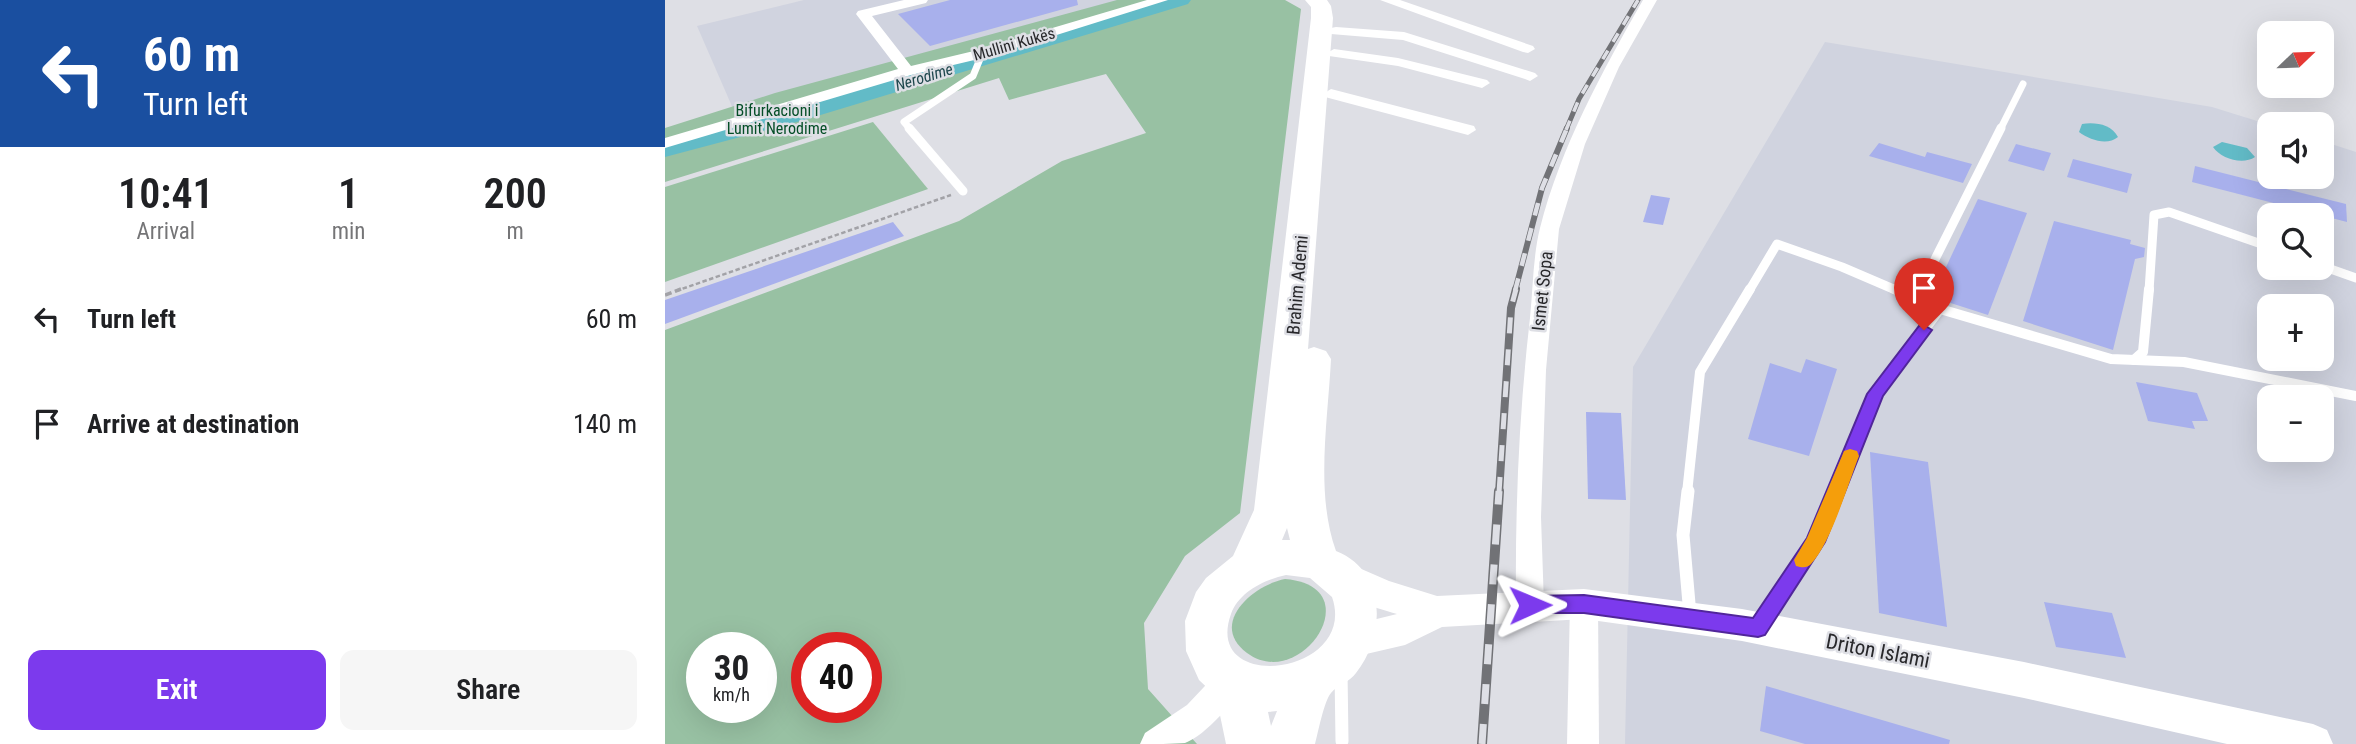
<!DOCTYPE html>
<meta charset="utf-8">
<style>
:root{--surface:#fff;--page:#f6f6f6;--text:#202124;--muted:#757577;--accent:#7c3aed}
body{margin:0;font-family:"Roboto Condensed",sans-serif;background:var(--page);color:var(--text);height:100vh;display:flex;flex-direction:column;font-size:26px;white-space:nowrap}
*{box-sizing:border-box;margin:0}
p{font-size:23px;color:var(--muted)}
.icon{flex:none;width:38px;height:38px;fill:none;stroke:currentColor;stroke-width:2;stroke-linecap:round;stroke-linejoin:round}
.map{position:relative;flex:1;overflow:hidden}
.side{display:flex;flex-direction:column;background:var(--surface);width:665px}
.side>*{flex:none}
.banner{background:#1a4fa0;color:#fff;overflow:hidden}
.needle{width:46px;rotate:67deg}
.controls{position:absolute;left:1592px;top:21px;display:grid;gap:14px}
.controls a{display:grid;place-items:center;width:77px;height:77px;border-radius:14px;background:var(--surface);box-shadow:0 7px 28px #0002;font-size:35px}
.speed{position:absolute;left:21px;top:632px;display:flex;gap:14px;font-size:35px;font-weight:700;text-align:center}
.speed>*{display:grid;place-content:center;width:91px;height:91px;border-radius:50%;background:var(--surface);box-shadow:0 7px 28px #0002;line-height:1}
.speed small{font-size:18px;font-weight:400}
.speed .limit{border:10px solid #d22;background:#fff;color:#111}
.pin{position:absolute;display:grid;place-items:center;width:60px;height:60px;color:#fff;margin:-72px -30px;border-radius:50% 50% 50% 0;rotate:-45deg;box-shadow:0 0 7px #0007}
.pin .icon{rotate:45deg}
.me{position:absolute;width:77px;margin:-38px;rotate:89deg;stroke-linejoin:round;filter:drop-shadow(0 0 5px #0008)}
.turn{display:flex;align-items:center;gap:24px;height:147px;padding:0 28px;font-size:32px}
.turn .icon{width:91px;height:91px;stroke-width:2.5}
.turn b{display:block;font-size:49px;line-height:60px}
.eta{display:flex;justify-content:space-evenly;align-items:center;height:119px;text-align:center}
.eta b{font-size:42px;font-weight:600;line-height:49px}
.button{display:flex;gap:14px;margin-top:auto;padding:14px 28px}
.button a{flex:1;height:80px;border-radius:14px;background:var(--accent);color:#fff;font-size:28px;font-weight:600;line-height:80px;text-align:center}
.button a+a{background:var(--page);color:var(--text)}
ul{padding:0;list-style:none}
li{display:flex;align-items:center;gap:21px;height:105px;padding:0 28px}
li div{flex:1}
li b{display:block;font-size:26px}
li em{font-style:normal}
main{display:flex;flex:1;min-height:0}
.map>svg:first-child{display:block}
.built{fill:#d0d3df;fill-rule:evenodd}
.green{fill:#98c1a3;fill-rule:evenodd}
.water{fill:#62bbc7}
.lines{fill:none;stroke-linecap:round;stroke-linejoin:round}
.river{fill:#62bbc7;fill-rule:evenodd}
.building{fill:#a8b0ec}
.path-far1{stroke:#a2a2a7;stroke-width:2.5;stroke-dasharray:4.5 2.5;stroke-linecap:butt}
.path{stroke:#a2a2a7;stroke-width:3.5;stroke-dasharray:7 3.5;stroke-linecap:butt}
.service-far3{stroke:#fff;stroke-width:7}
.service-far2{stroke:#fff;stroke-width:9}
.service-far1{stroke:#fff;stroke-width:10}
.service{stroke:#fff;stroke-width:13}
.minor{fill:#fff;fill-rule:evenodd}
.tertiary{fill:#fff;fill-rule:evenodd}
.primary{fill:#fff;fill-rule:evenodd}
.rail-far3-casing{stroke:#717276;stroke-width:5}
.rail-far2-casing{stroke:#717276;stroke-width:6}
.rail-far1-casing{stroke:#717276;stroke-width:8}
.rail-casing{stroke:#717276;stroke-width:10}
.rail-far3{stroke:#dedfe5;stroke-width:3.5;stroke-dasharray:10;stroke-linecap:butt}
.rail-far2{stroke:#dedfe5;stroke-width:4.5;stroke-dasharray:13;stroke-linecap:butt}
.rail-far1{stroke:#dedfe5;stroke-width:5;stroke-dasharray:16;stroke-linecap:butt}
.rail{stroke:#dedfe5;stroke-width:7;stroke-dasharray:20;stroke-linecap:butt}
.route{fill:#7c3aed;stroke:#51269a;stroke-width:2}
.slow{fill:#f59e0b}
.labels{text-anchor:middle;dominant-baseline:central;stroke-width:5;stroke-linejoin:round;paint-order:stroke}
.far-street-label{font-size:16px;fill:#28282b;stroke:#dedfe5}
.far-water-label{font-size:16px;font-style:italic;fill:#1e474d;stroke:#dedfe5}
.far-park-label{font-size:16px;fill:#044e27;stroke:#dedfe5}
.street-label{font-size:18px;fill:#28282b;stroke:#dedfe5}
.near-street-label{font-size:21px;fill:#28282b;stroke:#dedfe5}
</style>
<main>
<section class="side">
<div class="banner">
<div class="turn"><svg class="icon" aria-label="left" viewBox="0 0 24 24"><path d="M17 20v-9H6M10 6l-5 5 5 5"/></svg><div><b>60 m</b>Turn left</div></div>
</div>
<div class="eta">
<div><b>10:41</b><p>Arrival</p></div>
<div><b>1</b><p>min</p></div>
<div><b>200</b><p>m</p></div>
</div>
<ul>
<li><svg class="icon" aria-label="left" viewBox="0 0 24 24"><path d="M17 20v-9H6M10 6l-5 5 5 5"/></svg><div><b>Turn left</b></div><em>60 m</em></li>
<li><svg class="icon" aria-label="arrive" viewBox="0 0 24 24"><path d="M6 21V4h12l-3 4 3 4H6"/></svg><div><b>Arrive at destination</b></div><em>140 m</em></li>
</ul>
<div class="button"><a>Exit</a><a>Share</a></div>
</section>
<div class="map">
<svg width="1691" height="744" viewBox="0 0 1691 744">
<rect width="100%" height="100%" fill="#dedfe5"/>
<g class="built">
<polygon points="139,0 473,0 69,111 32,26"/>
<path d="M1160,42L1547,107L1605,125V177H1657V141L1691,152V744H960L968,367ZM1605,215H1657V268H1605ZM1605,306H1657V359H1605ZM1605,397H1657V450H1605Z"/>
</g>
<g class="green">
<path d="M452,0H620L636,9L575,513L520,556L479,623L483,689L532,744H0V330L294,221L397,161L481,133L441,74L344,100L334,78L0,182V128L110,93ZM37,648H96V707H37ZM142,648H201V707H142Z"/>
<polygon points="208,122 263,189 0,282 0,187"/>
<path d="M620,579C707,586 636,693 582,653C543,624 588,585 620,579Z"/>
</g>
<g class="water">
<path d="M1417,124C1430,122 1446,124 1453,137C1442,146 1425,140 1414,132Z"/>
<path d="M1557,142L1582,148L1590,157C1578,165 1556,159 1548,147Z"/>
</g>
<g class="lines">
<polygon class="river" points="494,0 526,0 523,4 139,120 0,157 0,141 121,109"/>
</g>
<g class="building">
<polygon points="285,0 412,0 413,5 265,46 233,14"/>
<polygon points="1214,143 1260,157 1262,152 1307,164 1298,183 1204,156"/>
<polygon points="1351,144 1386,153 1379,171 1343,161"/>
<polygon points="1408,159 1467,174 1462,193 1402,177"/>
<polygon points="1530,166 1681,204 1682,222 1527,182"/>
<polygon points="986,195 1005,198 998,225 978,222"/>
<polygon points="1313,199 1362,213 1323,315 1267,297"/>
<polygon points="1389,221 1466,240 1465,244 1480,248 1479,257 1470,259 1448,350 1358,321"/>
<polygon points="228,222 239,236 0,324 0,300"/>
<polygon points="1141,359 1172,369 1144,456 1083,439 1105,363 1136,373"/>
<polygon points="1471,382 1532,393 1543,421 1527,421 1530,429 1483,421"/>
<polygon points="921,412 956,413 961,500 923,499"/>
<polygon points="1205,452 1263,462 1282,627 1214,613"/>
<polygon points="1379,602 1447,613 1461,658 1391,647"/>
<polygon points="1101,686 1285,740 1284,744 1140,744 1095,731"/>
</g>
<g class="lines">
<polyline class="path-far1" points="11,291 286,195"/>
<polyline class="path" points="0,295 16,289"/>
<g class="service-far3">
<polyline points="246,130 239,122 308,76 317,54"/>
<polyline points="1335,130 1358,84"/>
</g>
<g class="service-far2">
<polyline points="244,128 298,191"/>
<polyline points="1657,266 1691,278"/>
<polyline points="1084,291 1112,244 1177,267 1233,291"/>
<polyline points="1254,291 1336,128"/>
<polyline points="1484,291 1489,215 1504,212 1605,247"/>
</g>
<g class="service-far1">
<polyline points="1229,289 1275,309"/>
<polyline points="1251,297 1255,289"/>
<polyline points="1469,360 1478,352 1484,289"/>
<polyline points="1022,493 1035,372 1085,289"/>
<polyline points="1170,493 1211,394 1275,309 1446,359 1519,362 1691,396"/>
</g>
<g class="service">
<polyline points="1023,491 1018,535 1025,615"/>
<polyline points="1094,626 1150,542 1171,491"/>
<polyline points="676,671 677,741"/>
</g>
<g class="minor">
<polygon points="239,0 263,0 261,3 207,16 246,66 313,50 482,0 503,0 322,57 246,75 0,148 0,138 233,69 191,14 193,11"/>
<polygon points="715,0 735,0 868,46 870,49 863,53 858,52"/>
<path d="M978,0H992L954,67L920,144L894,229L881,370L876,517L879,605L875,614L865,618L855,614L851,605C850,509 854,413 865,318C868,288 868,256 875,228C896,146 937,72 978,0Z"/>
<polygon points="671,27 739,32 870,73 873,76 865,81 860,79 738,40 666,34 666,28"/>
<polygon points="669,49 733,58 822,80 825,83 817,88 733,66 664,56 662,53"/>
<polygon points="666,89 809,126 811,130 803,135 660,97 658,94"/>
<polygon points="919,591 929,595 933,604 934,744 902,744 905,604 909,595"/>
<path d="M566,666L577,670L581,680C573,699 540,736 520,743C508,744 488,744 475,744L480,733L522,705L555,670Z"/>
</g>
<path class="tertiary" d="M678,561L724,581L772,596L919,589L1077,609L1359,662L1648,724L1662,730L1668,744H1562L1359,698L1077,641L919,619L777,627L740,645L684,658L671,653L666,641L671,629L732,614C709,607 672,598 661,576L666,566Z"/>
<path class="primary" d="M640,0H662L666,6L668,18L643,349L649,347L661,351L666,359C663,420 650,493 671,551C722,571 721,635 691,673C685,682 672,685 666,693C659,701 653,733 650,744H561L551,696L534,680L521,651L520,621L531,592L541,578L568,556L589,510L646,18V7ZM622,528L625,540H617ZM621,575L645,578L667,597C694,675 537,695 566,614C574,592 599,580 621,575ZM612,711L606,726L603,712Z"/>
<defs>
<polyline id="rail-far3" points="901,130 914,99 973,0"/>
<polyline id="rail-far2" points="850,291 877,188 902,128"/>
<polyline id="rail-far1" points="834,493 846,308 851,289"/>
<polyline id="rail" points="817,744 834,491"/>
</defs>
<use href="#rail-far3" class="rail-far3-casing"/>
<use href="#rail-far2" class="rail-far2-casing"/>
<use href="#rail-far1" class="rail-far1-casing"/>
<use href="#rail" class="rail-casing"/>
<use href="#rail-far3" class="rail-far3"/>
<use href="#rail-far2" class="rail-far2"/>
<use href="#rail-far1" class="rail-far1"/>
<use href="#rail" class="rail"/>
</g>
<polygon class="route" points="1259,325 1267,330 1218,396 1160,542 1100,635 1093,637 919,613 865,613 858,611 855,605 858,598 865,596 919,595 1088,618 1142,538 1202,394 1254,326"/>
<path class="slow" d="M1185,449L1192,451L1194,456C1183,484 1166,543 1146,564C1142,568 1138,568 1131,566L1129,560L1142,538L1177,456L1179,451Z"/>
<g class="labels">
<g class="far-street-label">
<text transform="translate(349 44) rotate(-16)">Mullini Kukës</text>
</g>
<g class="far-water-label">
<text transform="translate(259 77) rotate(-17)">Nerodime</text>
</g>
<g class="far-park-label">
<text x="112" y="110">Bifurkacioni i<tspan x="112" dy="18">Lumit Nerodime</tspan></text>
</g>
<g class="street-label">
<text transform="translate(632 285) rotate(-85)">Brahim Ademi</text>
<text transform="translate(877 291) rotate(-84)">Ismet Sopa</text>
</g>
<g class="near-street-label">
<text transform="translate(1213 651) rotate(11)">Driton Islami</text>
</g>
</g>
</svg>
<div class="controls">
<a><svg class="needle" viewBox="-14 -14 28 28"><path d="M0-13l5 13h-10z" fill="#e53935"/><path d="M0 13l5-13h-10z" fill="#757577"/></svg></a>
<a><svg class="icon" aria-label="sound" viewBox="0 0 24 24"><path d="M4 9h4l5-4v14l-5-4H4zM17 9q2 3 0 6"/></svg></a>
<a><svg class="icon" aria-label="search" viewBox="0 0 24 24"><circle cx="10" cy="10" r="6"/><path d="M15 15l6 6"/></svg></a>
<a>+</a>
<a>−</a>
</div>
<div class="speed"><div>30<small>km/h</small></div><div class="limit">40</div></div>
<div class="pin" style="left:1259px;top:330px;background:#d93025"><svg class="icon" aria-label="arrive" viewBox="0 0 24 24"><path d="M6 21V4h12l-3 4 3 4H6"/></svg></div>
<svg class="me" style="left:865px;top:605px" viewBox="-20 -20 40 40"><path d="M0-17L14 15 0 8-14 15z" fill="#7c3aed" stroke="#fff" stroke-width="4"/></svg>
</div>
</main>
